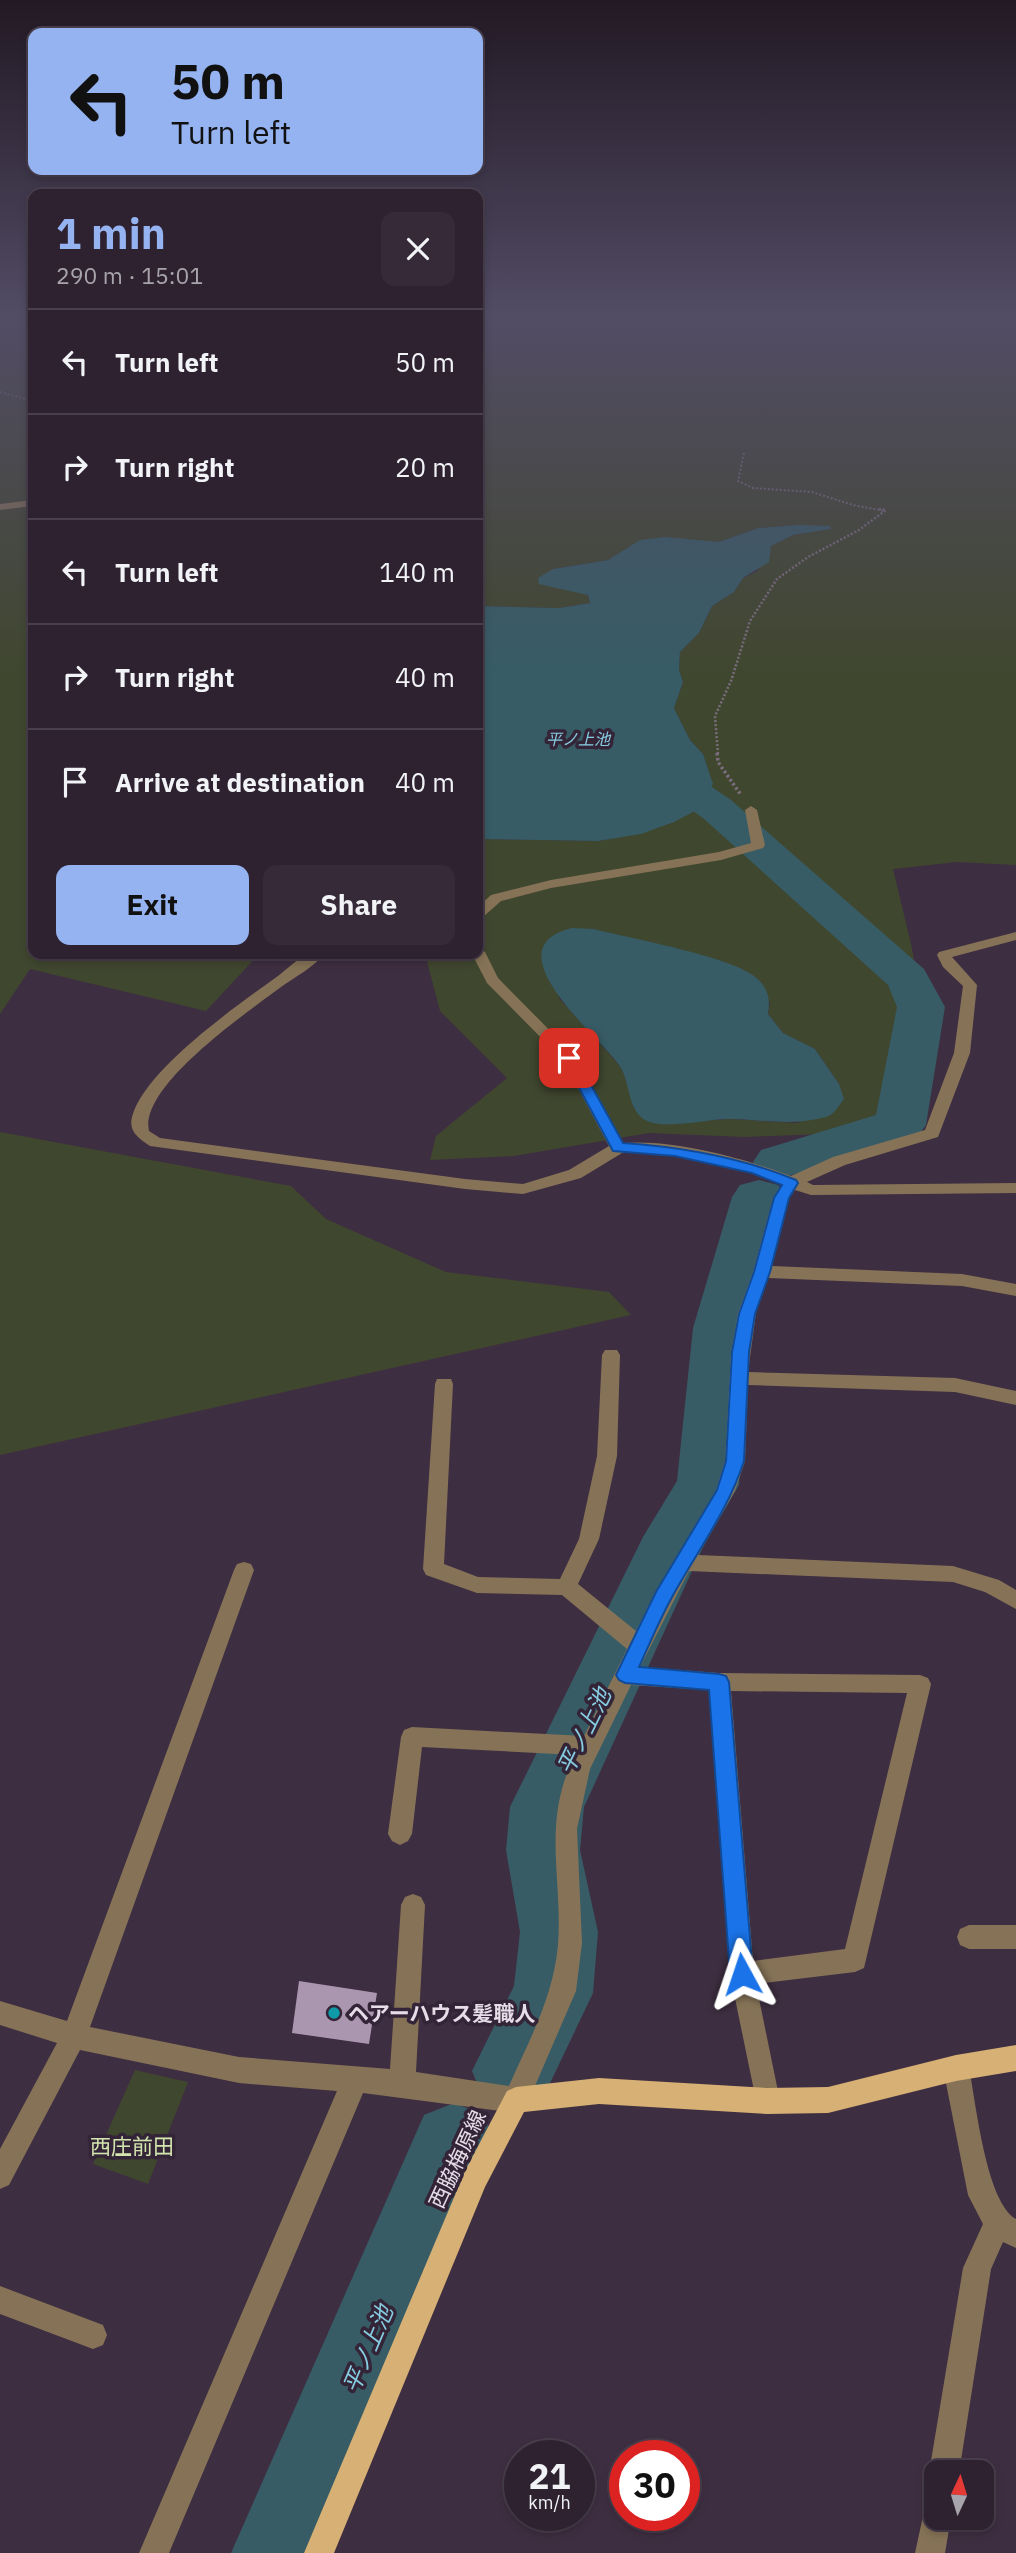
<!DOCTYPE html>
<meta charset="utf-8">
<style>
:root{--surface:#2e2231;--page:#362a39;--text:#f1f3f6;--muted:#a7a4ab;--line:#493f4d;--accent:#95b2f1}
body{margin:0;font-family:"IBM Plex Sans","Noto Sans JP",sans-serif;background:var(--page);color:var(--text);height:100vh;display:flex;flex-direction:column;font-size:26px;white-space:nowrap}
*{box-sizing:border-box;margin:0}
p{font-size:23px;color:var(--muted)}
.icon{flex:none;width:38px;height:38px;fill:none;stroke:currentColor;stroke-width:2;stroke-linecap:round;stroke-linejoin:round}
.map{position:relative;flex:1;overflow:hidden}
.details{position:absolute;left:28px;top:189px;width:455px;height:770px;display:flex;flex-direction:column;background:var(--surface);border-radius:14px;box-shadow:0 4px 10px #0003,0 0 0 2px var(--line)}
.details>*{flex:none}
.banner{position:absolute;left:28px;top:28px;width:455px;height:147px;border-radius:14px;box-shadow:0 4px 10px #0003,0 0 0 2px var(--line);background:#95b2f1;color:#111;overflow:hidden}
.needle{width:46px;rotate:4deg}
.buttons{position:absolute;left:924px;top:2460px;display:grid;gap:14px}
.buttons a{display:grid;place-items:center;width:70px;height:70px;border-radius:14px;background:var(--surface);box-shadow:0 4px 10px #0003,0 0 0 2px var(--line);font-size:35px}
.speed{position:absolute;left:504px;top:2440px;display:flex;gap:14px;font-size:35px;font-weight:700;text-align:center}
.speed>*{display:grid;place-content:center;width:91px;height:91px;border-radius:50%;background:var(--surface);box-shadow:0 4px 10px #0003,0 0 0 2px var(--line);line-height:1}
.speed small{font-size:18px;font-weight:400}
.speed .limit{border:10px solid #d22;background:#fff;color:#111}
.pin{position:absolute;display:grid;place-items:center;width:60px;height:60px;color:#fff;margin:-30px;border-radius:14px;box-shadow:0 4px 10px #0006}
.me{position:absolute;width:77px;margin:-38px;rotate:355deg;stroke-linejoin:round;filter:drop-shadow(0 0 5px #0008)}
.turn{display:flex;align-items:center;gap:24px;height:147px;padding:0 28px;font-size:32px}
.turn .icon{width:91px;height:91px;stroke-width:2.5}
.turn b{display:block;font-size:49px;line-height:60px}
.round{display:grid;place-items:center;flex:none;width:74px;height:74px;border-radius:14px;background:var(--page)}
.headline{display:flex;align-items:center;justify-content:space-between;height:119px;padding:0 28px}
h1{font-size:42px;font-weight:700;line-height:52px;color:var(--accent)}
.action{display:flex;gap:14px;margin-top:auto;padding:14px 28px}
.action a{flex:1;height:80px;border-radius:14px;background:var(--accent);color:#111;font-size:28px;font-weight:700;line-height:80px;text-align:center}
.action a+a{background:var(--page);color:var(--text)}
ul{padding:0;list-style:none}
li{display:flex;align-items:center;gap:21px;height:105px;padding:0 28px;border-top:2px solid var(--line)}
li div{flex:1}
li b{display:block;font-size:26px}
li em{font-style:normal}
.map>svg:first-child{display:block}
.green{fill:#40472f;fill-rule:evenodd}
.water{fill:#375c66}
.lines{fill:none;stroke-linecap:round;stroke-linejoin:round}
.river{fill:#375c66;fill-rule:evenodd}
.building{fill:#ab96b0}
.path-far2{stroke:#7b6d7e;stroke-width:2;stroke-dasharray:2 2;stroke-linecap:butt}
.path-far1{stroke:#7b6d7e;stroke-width:2.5;stroke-dasharray:2 2;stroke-linecap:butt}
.path{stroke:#7b6d7e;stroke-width:3.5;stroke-dasharray:2.5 2.5;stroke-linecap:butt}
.minor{fill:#867357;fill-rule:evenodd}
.major{fill:#d6b074;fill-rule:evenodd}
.route{fill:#1a73e8;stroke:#114b97;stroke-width:2}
.culture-dot{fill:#0f9aa8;stroke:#332537;stroke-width:2.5}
.labels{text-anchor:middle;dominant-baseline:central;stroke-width:7;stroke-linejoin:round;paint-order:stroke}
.far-water-label{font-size:16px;font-style:italic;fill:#87cde1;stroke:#332537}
.near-poi-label{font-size:21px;font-weight:bold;fill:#e7dde9;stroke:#332537;text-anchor:start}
.near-park-label{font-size:21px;fill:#d3e5ae;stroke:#332537}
.near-street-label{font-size:21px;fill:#e7dde9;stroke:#332537}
.near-water-label{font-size:23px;font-style:italic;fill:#87cde1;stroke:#332537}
</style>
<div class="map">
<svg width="1016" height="2553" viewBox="0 0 1016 2553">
<rect width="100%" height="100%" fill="#3e2e41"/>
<g class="green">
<polygon points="0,317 33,317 33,954 259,954 206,1011 30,969 0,1014"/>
<path d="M478,317H1016V865L957,862L893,869L911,944L932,1052L884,1132L744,1137L649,1133L514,1156L430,1160L436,1136L507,1078L440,1011L425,954H478V839L598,841L641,833L695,811L712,784L703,754L690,740L674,708L683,682L679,670L680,652L699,633L712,606L734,592L743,578L756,572L768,557L771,546L793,535L831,529L799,525L758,528L719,542H698L623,552L608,560L553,569L569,589L588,595L590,603L559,608L478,606ZM593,929L717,960L742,970L770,1003L768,1014L783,1033L815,1049L839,1084L798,1123L730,1119L662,1123L634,1108L628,1083L620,1066L559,998Z"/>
<polygon points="0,1132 291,1186 326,1219 446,1272 609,1292 631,1315 0,1455"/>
<polygon points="135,2070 188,2082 148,2184 93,2164"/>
</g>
<g class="water">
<polygon points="799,525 830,526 831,529 793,535 771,546 769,562 743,578 734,592 712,606 699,633 680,652 679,670 683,682 674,708 690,740 703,754 713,784 695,811 674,822 641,834 598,841 478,839 478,606 559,608 590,603 588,595 539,584 538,578 553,569 608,560 640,540 665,537 719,542 758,528"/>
<path d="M572,928L593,929C629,938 728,956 754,976C767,986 771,998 768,1014L783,1033L815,1049L839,1084L844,1099C839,1105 834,1115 826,1117C794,1126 764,1120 731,1119C709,1118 659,1132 642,1118C627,1106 630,1080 619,1065C599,1036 489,948 572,928Z"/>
</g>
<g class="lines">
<g class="river">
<polygon points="640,744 654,748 731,800 924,969 945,1007 926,1125 918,1136 779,1179 761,1174 753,1162 761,1150 876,1115 897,1007 888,985 703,818 626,764 621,756 626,748"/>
<polygon points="759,1180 778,1185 786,1197 751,1328 739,1485 703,1547 584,1807 580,1850 598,1932 593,1993 542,2100 513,2112 484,2100 472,2071 514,1986 520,1932 506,1850 510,1807 643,1537 677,1481 693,1328 732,1197 740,1185"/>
<polygon points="454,2103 484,2115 496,2145 329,2553 231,2553 424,2115"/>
</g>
</g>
<polygon class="building" points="299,1981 377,1993 369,2044 292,2033"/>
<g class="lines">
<g class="path-far2">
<polyline points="0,392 33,401"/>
<polyline points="744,453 738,481 753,488 812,492 853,505 885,511"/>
</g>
<polyline class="path-far1" points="718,754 715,716 731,681 750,621 777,579 808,557 859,530 886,510 879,509"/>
<polyline class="path" points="717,753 718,762 741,795"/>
<g class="minor">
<polygon points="33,500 33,506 0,510 0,504"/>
<polygon points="751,806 757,810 765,845 763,848 721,860 551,888 501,901 483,917 478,918 478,907 491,895 551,880 719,852 751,843 745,810"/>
<path d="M1016,932V940L952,957L977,985L970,1053L938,1137L845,1165L807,1182L813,1185L1016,1183V1193L811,1195L795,1190L789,1198L772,1266L962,1274L1016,1284V1296L962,1286L768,1278L756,1313L748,1372L955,1378L1016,1391V1405L955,1392L748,1385L745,1461L735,1491L698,1555L953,1566L999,1580L1016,1590V1609L985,1592L953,1582L689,1571L640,1667L719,1673L920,1675L928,1678L931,1684L864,1968L855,1972L756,1984L780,2101L776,2110L767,2114L758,2110L730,1974L709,1690L631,1685L590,1769L577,1829L582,1943L576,1991L525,2109L516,2113L363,2093L169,2553H139L337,2091L239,2083L80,2050L9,2185L0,2189V2149L57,2043L0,2025V2001L67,2021L234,1570L237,1564L244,1562L251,1564L254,1570L90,2027L239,2057L390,2069L401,1905L405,1897L413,1894L421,1897L425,1905L416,2072L509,2086C530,2038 553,1998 558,1945C563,1876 541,1823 575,1755L422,1747L412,1834L408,1841L400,1845L392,1841L388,1834L401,1737L404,1730L412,1727L584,1736L627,1649L562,1595L477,1593L426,1575L423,1569L435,1384L437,1379H451L453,1384L444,1564L478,1577L560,1579L579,1539L597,1456L602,1355L605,1350H617L620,1355L617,1456L599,1539L578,1584L636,1631L656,1591L716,1490L725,1461L731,1352L738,1313L753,1272L773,1198L781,1185L752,1173L675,1156L631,1152L622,1153L581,1178L523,1194L465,1189L150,1146C140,1139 128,1132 132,1117C145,1069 238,1005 278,976C286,970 298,958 308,954C312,953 319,954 324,954C314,967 295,977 281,987C248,1012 139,1086 149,1131L160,1138L465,1179L523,1184L569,1170L609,1146L563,1060L487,983L472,954H478V948L485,952L498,978L574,1055L623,1143C674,1139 743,1158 791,1176L833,1157L925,1130L954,1053L963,986L943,967L937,955L939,952ZM731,1691L907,1693L845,1949L753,1961Z"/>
<polygon points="969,1925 1016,1925 1016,1949 969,1949 960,1945 957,1937 960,1929"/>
<path d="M956,2055L965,2059L969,2068C976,2103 986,2202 1016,2219V2248L1003,2242L991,2269L959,2473H936V2485L929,2473L963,2268L983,2224L968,2195L943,2068L947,2059Z"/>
<polygon points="0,2286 103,2325 107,2335 103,2345 93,2349 0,2314"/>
<polygon points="936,2503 936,2518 951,2518 945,2553 915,2553 925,2507"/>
</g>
<polygon class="major" points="1016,2045 1016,2071 956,2081 828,2113 767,2114 599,2104 524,2112 485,2187 334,2553 304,2553 466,2169 507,2091 516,2087 599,2078 767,2088 828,2087 956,2055"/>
</g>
<linearGradient id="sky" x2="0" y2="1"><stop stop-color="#221924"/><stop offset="0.47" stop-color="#524c65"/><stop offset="1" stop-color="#524c65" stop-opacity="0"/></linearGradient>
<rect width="1016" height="674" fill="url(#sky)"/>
<path class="route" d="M569,1053L576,1058L623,1143C683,1147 740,1157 796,1180L798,1183L789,1198L770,1272L755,1314L749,1352L744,1461C728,1511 696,1553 671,1599C659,1621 649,1645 639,1667L719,1674L726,1676L729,1682L753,1974L750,1981L742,1985L734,1981L730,1974L709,1690L625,1683L619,1680L616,1675L656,1592L717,1490L726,1461L732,1352L739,1314L754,1272L774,1198L782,1185L752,1173L675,1156L613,1151L563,1058Z"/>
<circle class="culture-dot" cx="334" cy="2013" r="7"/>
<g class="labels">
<g class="far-water-label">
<text x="578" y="739">平ノ上池</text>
</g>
<g class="near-poi-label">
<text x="348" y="2013">ヘアーハウス髪職人</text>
</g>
<g class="near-park-label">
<text x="132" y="2146">西庄前田</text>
</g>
<g class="near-street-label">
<text transform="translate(457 2159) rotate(-65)">西脇梅原線</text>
</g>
<g class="near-water-label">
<text transform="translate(583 1731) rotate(-64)">平ノ上池</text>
<text transform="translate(367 2349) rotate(-67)">平ノ上池</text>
</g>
</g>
</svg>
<div class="buttons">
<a><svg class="needle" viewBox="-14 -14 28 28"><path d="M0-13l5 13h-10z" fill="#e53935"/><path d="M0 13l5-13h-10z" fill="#a7a4ab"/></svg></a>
</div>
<div class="speed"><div>21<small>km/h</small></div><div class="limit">30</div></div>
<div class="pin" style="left:569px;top:1058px;background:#d93025"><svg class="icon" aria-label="arrive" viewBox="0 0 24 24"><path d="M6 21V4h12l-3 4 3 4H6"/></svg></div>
<svg class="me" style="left:742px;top:1974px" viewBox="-20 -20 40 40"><path d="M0-17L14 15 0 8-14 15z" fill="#1a73e8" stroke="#fff" stroke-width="4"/></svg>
<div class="banner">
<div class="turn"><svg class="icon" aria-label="left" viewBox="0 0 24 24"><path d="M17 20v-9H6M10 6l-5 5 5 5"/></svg><div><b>50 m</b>Turn left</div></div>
</div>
<section class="details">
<div class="headline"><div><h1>1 min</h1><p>290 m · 15:01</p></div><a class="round"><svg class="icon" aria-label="close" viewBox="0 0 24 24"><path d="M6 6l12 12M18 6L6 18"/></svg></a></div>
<ul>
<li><svg class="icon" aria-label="left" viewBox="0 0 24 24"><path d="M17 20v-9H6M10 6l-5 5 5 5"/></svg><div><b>Turn left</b></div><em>50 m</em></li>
<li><svg class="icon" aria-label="right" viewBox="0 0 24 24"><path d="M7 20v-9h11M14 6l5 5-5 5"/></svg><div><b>Turn right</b></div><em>20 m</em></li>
<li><svg class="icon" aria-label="left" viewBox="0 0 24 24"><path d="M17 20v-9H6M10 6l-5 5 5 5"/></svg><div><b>Turn left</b></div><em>140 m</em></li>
<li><svg class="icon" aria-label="right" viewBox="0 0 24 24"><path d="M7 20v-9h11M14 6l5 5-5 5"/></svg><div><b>Turn right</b></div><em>40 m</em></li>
<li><svg class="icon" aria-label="arrive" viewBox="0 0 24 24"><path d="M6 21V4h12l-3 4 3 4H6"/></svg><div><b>Arrive at destination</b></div><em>40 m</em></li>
</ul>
<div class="action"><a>Exit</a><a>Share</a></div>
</section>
</div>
